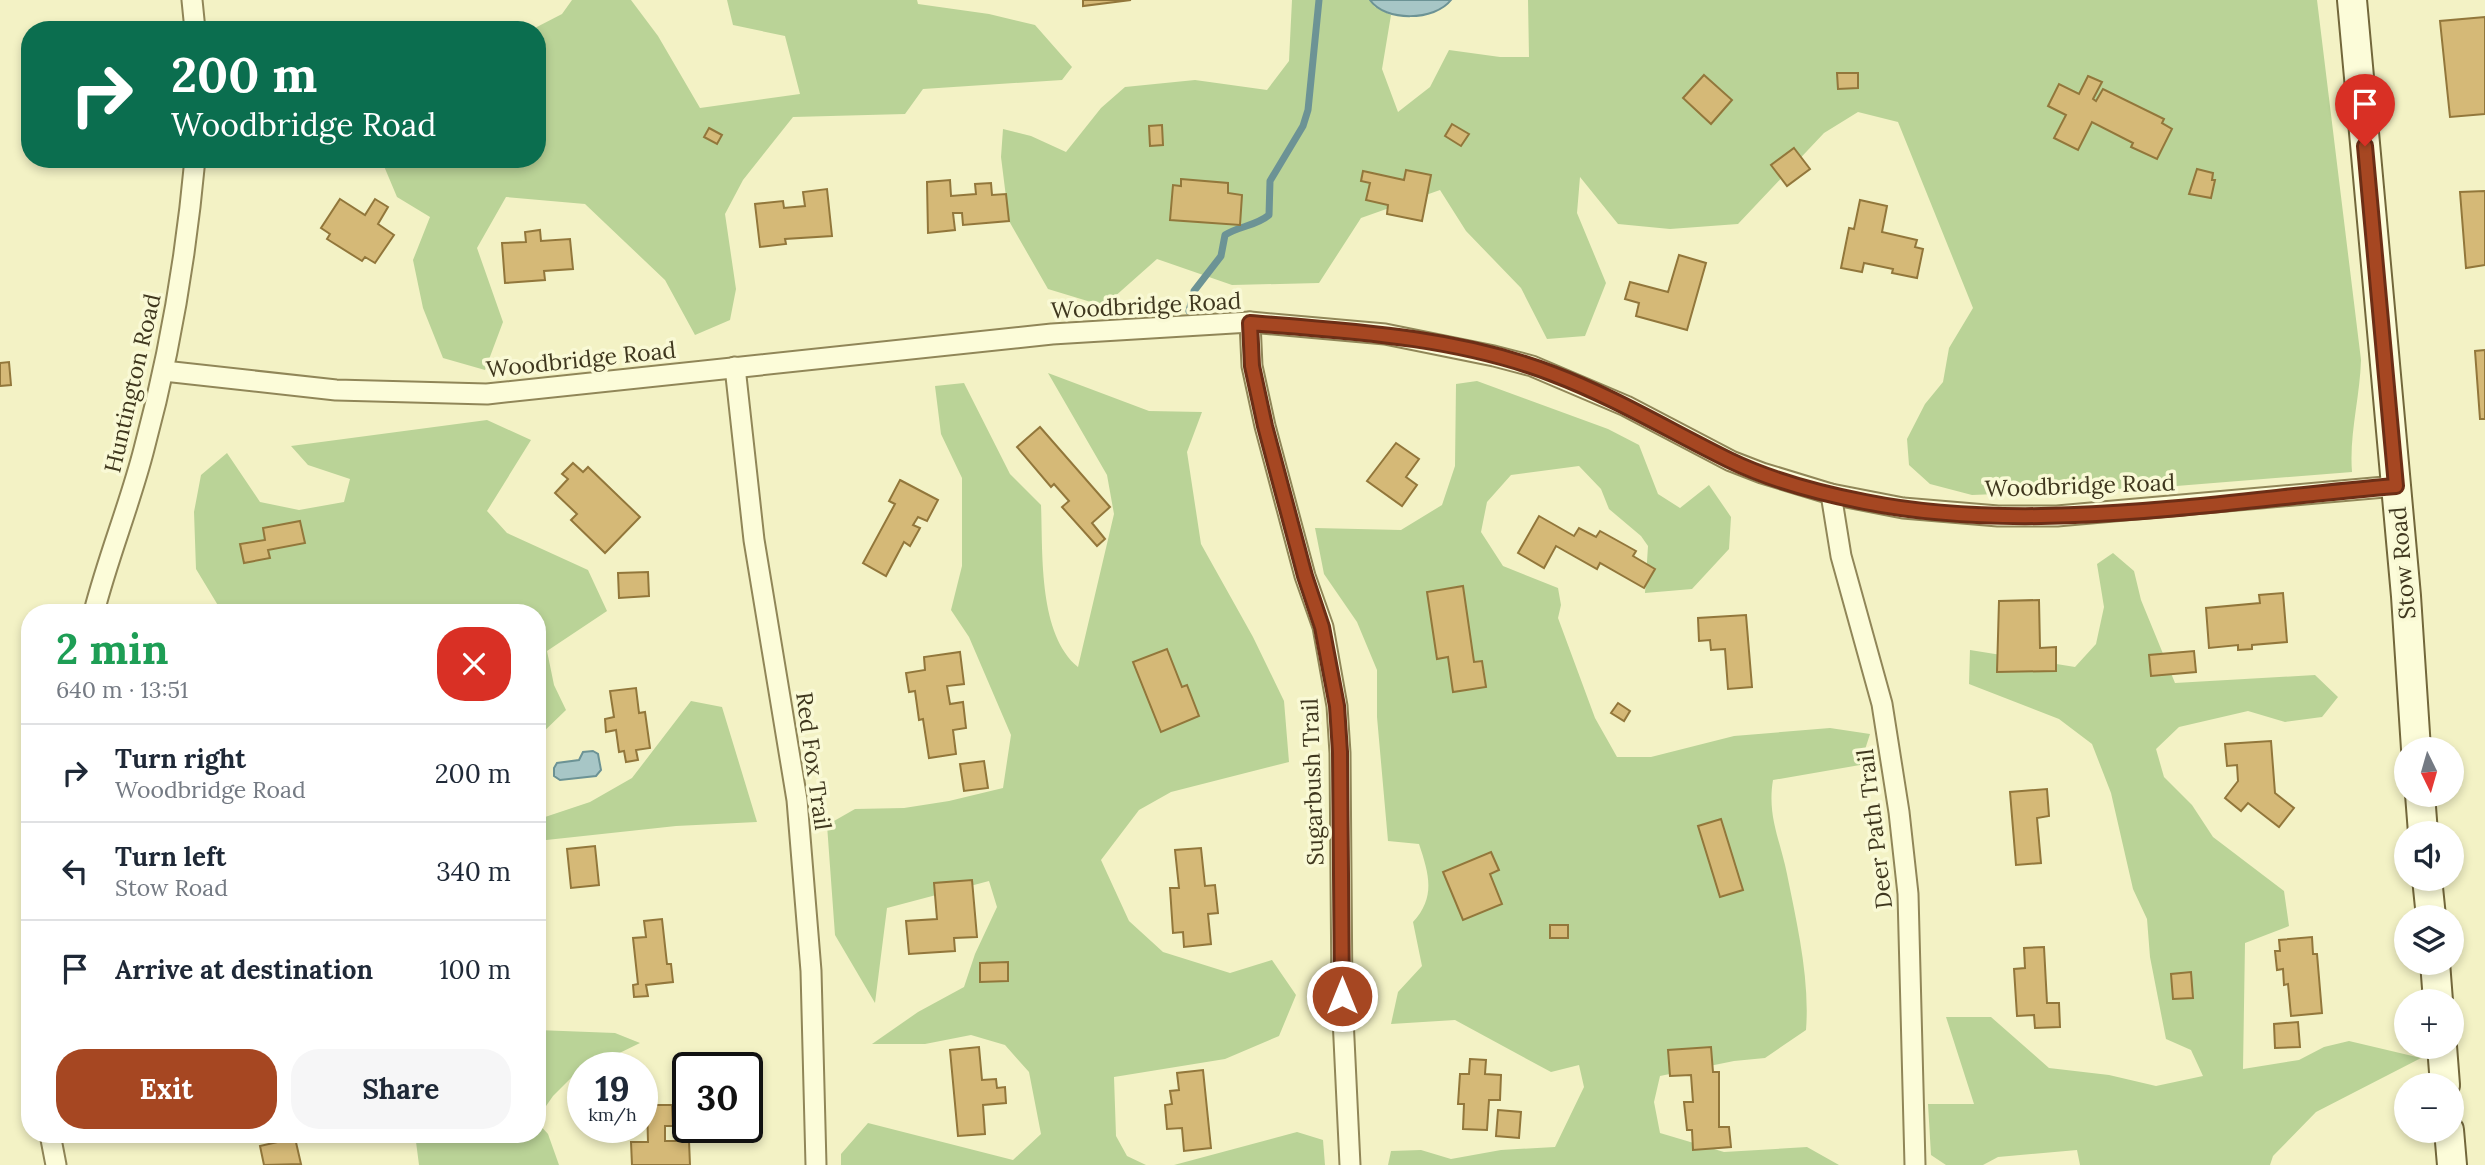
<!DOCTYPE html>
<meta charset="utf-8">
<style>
:root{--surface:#fff;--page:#f6f6f7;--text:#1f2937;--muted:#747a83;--line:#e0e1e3;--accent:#a64722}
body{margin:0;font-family:Lora,serif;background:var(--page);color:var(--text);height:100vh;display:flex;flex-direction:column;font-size:26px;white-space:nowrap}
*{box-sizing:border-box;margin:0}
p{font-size:23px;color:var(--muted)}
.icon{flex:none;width:38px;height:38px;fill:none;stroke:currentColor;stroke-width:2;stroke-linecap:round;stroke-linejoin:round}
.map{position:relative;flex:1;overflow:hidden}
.sheet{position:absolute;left:21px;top:604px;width:525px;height:539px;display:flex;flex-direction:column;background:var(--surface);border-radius:28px;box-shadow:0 4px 10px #0003}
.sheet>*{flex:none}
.top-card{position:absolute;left:21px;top:21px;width:525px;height:147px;border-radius:28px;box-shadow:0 4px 10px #0003;background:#0b6e4f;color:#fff;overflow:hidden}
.needle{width:46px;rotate:175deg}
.fabs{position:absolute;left:2394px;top:737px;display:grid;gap:14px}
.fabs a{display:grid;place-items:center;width:70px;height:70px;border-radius:50%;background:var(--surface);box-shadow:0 4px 10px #0003;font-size:35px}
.speed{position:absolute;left:567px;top:1052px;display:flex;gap:14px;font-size:35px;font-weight:700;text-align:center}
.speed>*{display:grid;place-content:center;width:91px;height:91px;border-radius:50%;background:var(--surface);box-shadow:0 4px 10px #0003;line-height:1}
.speed small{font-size:18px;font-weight:400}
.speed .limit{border:4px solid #111;border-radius:10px;background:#fff;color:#111}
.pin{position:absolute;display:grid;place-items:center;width:60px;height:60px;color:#fff;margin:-72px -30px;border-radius:50% 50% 50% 0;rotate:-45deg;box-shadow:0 0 7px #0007}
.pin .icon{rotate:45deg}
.me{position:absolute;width:77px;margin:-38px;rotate:0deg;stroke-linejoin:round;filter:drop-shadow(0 0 5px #0008)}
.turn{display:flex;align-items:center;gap:24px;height:147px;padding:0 35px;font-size:32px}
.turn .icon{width:91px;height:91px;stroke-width:2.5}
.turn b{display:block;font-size:49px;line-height:60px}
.round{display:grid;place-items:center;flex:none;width:74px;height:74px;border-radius:28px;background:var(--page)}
.overview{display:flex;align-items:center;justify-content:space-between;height:119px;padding:0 35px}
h1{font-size:42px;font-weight:800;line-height:52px;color:#1e9e55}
.primary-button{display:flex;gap:14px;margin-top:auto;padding:14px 35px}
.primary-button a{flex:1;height:80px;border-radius:28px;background:var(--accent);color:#fff;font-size:28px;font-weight:800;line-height:80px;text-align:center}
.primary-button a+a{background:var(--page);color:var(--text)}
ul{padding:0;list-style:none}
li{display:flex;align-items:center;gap:21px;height:98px;padding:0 35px;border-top:2px solid var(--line)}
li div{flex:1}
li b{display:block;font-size:26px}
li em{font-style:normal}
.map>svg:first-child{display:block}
.green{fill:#bad397}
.water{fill:#a7c6c6;stroke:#6c9395;stroke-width:2}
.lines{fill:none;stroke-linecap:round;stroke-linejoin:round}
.stream{stroke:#6c9395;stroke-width:7}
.building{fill:#d5b977;stroke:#92773b;stroke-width:2}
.street-casing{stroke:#908658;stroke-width:23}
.secondary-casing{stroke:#72673b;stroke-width:32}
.street{stroke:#fcfcd9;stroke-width:19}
.secondary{stroke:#fcfcd9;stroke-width:28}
.route-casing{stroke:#6c2e16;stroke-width:18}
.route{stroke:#a64722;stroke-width:12}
.labels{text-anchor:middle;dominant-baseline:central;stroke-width:7;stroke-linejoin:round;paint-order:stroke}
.street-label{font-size:23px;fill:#3f371e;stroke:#f9f9d5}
</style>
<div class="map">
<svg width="2485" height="1165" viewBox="0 0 2485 1165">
<rect width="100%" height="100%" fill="#f3f2c5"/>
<g class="green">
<polygon points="572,0 631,0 658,36 700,108 800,94 785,36 733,25 727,0 917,0 918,4 989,14 1035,25 1072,67 1062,80 923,89 905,114 793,117 743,180 725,214 736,289 730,320 695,335 665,280 585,204 506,197 477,248 503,322 485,370 443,358 423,308 413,260 430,217 397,197 381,159 537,159 537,30 531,30 562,14"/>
<path d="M1292,0H1370L1375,7L1391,15L1382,69L1398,112L1430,87L1449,50L1500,57H1529L1528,0H2317L2361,360C2360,397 2349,435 2352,472L2164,487L1972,495L1930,484L1909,465L1907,439L1925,404L1943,382L1949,348L1973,308L1898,122L1858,112L1824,133L1738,224L1670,229L1618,224L1580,177L1577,213L1606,283L1585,336L1547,339L1521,288L1466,231L1440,190L1361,218L1319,283L1232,285L1157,259L1104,306L1048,289L1009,221L1001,157L1003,129L1031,136L1066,152L1101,108L1125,87L1195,80L1267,90L1289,61Z"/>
<path d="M1048,373L1149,411L1202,412L1187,452L1201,544L1253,637L1284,701L1289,762L1171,792L1139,810L1101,860L1129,921L1163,952L1230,973L1272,960L1296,995L1279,1036L1225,1059L1114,1077L1116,1136L1127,1156L1146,1165H841V1154L868,1123L1013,1160L1041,1134L1029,1072L1005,1045L971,1035L925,1044H872L918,1012L964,987L975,954L997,907L989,881L887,908L875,1003L835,935L827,825L855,809L904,808L949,801L1003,788L1011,735L969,637L951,610L962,566V478L941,434L935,386L964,383L1010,474L1041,505C1043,553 1038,634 1078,667L1114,514L1107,475Z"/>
<path d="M1477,381L1608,429L1639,445L1658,494L1680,508L1709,485L1731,517L1729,549L1692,589L1645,593L1648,546L1641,536L1609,509L1601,489L1579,466L1511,475L1487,502L1481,532L1503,566L1558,588L1561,605L1558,618L1595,718L1617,757H1651L1734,736L1830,728L1870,734L1860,765L1773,780C1767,816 1780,839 1787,874C1797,924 1810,979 1806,1030L1765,1058L1734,1061L1660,1076L1654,1102L1660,1133L1724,1152L1807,1147L1839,1165H1388L1391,1151L1421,1150L1451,1159L1501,1150L1555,1147L1584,1087L1579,1065L1551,1072L1455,1020L1391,1024L1398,992L1422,966L1413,922C1436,897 1429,874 1419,844L1388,841L1377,717V670L1357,622L1324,574L1315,528L1401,530L1442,505L1455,466L1456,384Z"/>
<polygon points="487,420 531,440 487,511 507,533 588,570 607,611 547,651 554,685 566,710 537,738 537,612 222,612 196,569 194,512 201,475 227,453 260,502 299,510 344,502 350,479 308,465 291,446"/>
<polygon points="2113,553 2134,571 2141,600 2175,683 2315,675 2338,697 2322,717 2285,722 2248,711 2179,727 2156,749 2164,777 2192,805 2213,837 2284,891 2289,926 2245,943 2243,1069 2299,1060 2324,1047 2349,1041 2421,1058 2316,1112 2273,1156 2270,1165 2080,1165 2077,1150 1998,1157 1983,1165 1946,1165 1931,1155 1928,1104 1974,1104 1946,1017 1991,1017 2049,1068 2109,1075 2156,1086 2203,1076 2191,1050 2166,1039 2150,957 2147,919 2133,889 2111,793 2092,744 2059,719 1969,684 1970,650 2075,667 2096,644 2104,607 2097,564"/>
<polygon points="691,701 722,707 757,822 676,826 537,841 537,813 545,817 590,802 632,778"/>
<polygon points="537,1030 615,1033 640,1043 599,1063 581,1068 553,1096 537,1119"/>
<polygon points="537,1122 548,1134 559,1165 419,1165 415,1134 537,1134"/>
<polygon points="1297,1132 1323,1140 1325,1165 1174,1165"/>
</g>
<g class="water">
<path d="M1370,0H1451C1435,21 1385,22 1370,0Z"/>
<polygon points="593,751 598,754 601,770 596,776 560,780 554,776 554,768 557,763 579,760 583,752"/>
</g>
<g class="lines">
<path class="stream" d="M1189,311L1194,291L1221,256L1225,235C1239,226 1256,226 1269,215L1270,181L1303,126L1308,110L1319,0"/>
</g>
<g class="building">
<polygon points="1083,0 1131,0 1083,6"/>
<polygon points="2485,17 2485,114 2450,117 2440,21"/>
<polygon points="1837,73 1858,73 1858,88 1838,89"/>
<polygon points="1704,75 1732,100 1711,124 1683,98"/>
<polygon points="2088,76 2102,82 2093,99 2096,101 2103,89 2164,119 2162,123 2172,129 2157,159 2131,147 2133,143 2092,122 2078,150 2054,138 2066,115 2048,106 2059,84 2079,94"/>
<polygon points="1452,124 1469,134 1461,146 1445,136"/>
<polygon points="1162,125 1163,145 1150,146 1149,126"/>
<polygon points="709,128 722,135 717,144 704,137"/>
<polygon points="1794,148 1810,169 1787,186 1771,165"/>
<polygon points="2197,169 2213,173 2212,180 2215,180 2211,198 2189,194"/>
<polygon points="1406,170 1431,175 1422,221 1387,214 1388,205 1366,200 1370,183 1361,181 1363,171 1404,180"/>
<polygon points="1181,179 1228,183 1228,193 1242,195 1240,225 1170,220 1173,185 1181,186"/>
<polygon points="950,180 951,196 976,194 975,184 991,183 992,195 1006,194 1009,221 963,225 962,213 953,213 955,230 928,233 927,182"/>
<polygon points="827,189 832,236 785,239 786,244 760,247 755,204 783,201 784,208 805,206 803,192"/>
<polygon points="2485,191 2485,265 2466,268 2460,192"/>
<polygon points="340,199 365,215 375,199 388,207 378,224 394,235 375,263 365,257 362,261 327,239 330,234 321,228"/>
<polygon points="1860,200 1887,206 1882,232 1917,240 1915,247 1923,249 1917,278 1892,273 1893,269 1864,263 1862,272 1841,268 1849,228 1854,229"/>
<polygon points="540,230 541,241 570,239 573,269 544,271 545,280 505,283 502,243 526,242 525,232"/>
<polygon points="1679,255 1706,263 1687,330 1636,316 1639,303 1625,299 1630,282 1668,292"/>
<polygon points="2485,350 2485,419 2480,419 2475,351"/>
<polygon points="9,362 11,385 0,386 0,363"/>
<polygon points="1040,427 1110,507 1092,523 1105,539 1097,546 1062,507 1069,501 1054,484 1051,487 1017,447"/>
<polygon points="1396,443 1419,459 1406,477 1417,485 1402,506 1367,481"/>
<polygon points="573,463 583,472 588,467 640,517 605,553 571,520 577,514 555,493 568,479 562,474"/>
<polygon points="900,480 938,500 927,521 918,517 913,525 920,528 910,546 904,542 886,576 863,563 895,504 889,501"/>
<polygon points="1539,516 1574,536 1579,528 1596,537 1600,531 1636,551 1633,556 1655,569 1644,588 1600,563 1597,569 1556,546 1544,568 1518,553"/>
<polygon points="300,521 305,543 268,550 270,558 244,563 240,544 265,540 263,528"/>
<polygon points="648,572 649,596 619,598 618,573"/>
<polygon points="1463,586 1474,662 1482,661 1486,687 1453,692 1448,657 1437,659 1427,592"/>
<polygon points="2283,593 2287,642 2252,645 2252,649 2238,650 2238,645 2209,648 2206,608 2260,603 2259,595"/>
<polygon points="2039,600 2040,648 2056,647 2056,671 1997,672 1999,601"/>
<polygon points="1746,615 1752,687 1728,689 1725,649 1711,650 1710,640 1699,641 1698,618"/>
<polygon points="1167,649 1182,687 1187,685 1199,716 1161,732 1133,662"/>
<polygon points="2194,651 2196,672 2151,676 2149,655"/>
<polygon points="960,652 964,684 947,686 950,704 963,702 966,728 953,730 956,754 929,758 923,719 919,720 915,691 909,692 906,673 925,670 924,657"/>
<polygon points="636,688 639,713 645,712 650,748 636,750 638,760 626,762 624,751 619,752 616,730 606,732 605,719 614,717 610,691"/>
<polygon points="1618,703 1630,711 1624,721 1611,713"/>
<polygon points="2271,741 2275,793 2294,808 2279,827 2248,803 2241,811 2225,798 2238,781 2237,765 2227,766 2225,744"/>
<polygon points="984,761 988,788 964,791 960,764"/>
<polygon points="2047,789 2049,816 2037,818 2041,863 2016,865 2010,792"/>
<polygon points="1721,819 1743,890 1720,897 1698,826"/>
<polygon points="595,846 599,885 571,888 567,849"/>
<polygon points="1201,848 1205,886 1215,885 1218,913 1208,914 1211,944 1184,947 1183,932 1173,933 1170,888 1179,888 1175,850"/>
<polygon points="1491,852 1499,870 1490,874 1502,904 1463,920 1443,872"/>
<polygon points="972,880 977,937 954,938 955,951 909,954 906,921 937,919 934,883"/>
<polygon points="662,919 667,964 671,964 673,982 646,985 648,996 634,997 633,985 638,984 633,938 646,937 644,921"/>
<rect x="1550" y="925" width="18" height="13"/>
<polygon points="2312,937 2313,954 2317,954 2322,1013 2291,1016 2288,984 2284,985 2283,969 2277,970 2275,951 2280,951 2279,940"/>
<polygon points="2044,947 2047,1003 2059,1003 2060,1027 2035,1028 2034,1015 2017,1016 2014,969 2025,968 2024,948"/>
<polygon points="1008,962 1008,981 980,982 980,963"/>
<polygon points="2191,972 2193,998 2173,999 2171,974"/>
<polygon points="2298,1022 2300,1047 2275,1048 2274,1024"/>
<polygon points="979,1047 982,1080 996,1079 997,1088 1005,1087 1006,1103 983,1105 985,1134 958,1136 950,1050"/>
<polygon points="1711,1047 1713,1072 1719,1072 1719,1127 1729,1127 1731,1147 1693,1150 1692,1130 1687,1130 1684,1102 1693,1102 1691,1075 1670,1076 1668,1050"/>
<polygon points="1470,1059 1486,1060 1485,1074 1501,1075 1500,1100 1489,1100 1487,1130 1463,1129 1464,1104 1458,1104 1460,1074 1469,1074"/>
<polygon points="1203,1070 1211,1148 1184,1151 1182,1128 1167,1129 1165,1105 1172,1104 1170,1091 1179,1090 1177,1073"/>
<polygon points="647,1105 672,1105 673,1126 665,1126 665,1141 689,1141 690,1165 632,1165 631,1142 648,1142"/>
<polygon points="1498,1110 1521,1112 1519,1138 1496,1136"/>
<polygon points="295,1138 301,1164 264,1165 260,1146"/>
</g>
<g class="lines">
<defs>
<g id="street">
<polyline points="192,0 195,30"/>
<polyline points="1250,322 1252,366 1265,426 1305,576 1323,627 1337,706 1340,753 1342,997 1350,1165"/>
<polyline points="735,367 754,540 797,800 811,971 816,1165"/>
<polyline points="164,371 336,390 487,394 1052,334 1250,322 1385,334 1494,356 1532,366 1626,406 1731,461 1762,473 1831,494 1903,508 1998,516 2057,516 2396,486"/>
<polyline points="1831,494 1841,556 1882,704 1899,812 1908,894 1915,1165"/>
<path d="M94,612C108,557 130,504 144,449C170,353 186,257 195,159"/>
<polyline points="50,1134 56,1165"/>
</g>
<g id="secondary">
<polyline points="2352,0 2406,596 2416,749"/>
<polyline points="2420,794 2423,833"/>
<polyline points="2427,878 2431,917"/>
<polyline points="2435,962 2438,1001"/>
<polyline points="2442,1046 2445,1085"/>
<polyline points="2449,1130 2452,1165"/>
</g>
</defs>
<use href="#street" class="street-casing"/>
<use href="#secondary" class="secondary-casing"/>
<use href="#street" class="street"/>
<use href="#secondary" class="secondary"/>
</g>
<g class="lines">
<defs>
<path id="route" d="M1342,996L1340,752L1337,706L1322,627L1305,576L1265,426L1252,366L1250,323C1351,331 1458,337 1553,374C1614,397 1670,431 1729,460C1770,480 1819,493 1865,502C2034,536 2225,500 2396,486L2365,146"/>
</defs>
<use href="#route" class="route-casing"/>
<use href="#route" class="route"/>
</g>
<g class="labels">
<g class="street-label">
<text transform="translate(1146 305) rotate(-3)">Woodbridge Road</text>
<text transform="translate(581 359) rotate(-6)">Woodbridge Road</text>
<text transform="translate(132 383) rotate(-77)">Huntington Road</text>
<text transform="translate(2080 485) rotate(-2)">Woodbridge Road</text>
<text transform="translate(2402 563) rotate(-95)">Stow Road</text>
<text transform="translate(814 761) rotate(82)">Red Fox Trail</text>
<text transform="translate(1312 782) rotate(-92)">Sugarbush Trail</text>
<text transform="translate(1874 829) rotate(-97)">Deer Path Trail</text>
</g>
</g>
</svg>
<div class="fabs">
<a><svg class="needle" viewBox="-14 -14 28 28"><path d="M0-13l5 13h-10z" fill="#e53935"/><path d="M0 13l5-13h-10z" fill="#747a83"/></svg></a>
<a><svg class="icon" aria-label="sound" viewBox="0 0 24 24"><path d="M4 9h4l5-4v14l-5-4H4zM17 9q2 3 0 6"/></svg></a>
<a><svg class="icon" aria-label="layers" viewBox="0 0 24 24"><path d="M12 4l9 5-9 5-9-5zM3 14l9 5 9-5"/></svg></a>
<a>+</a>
<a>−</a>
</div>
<div class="speed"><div>19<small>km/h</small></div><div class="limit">30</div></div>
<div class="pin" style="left:2365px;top:146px;background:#d93025"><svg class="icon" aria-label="arrive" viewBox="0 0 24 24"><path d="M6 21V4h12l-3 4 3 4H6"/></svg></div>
<svg class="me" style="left:1342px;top:996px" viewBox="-20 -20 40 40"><circle r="17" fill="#a64722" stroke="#fff" stroke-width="3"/><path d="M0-11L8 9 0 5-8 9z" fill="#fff"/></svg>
<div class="top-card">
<div class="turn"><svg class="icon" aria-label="right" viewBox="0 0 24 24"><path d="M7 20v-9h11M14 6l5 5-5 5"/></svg><div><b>200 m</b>Woodbridge Road</div></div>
</div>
<section class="sheet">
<div class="overview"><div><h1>2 min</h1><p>640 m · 13:51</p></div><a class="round" style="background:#d93025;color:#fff"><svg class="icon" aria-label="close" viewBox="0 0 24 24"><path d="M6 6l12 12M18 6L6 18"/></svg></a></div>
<ul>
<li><svg class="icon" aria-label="right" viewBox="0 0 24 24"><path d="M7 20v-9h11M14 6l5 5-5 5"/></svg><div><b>Turn right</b><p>Woodbridge Road</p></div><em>200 m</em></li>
<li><svg class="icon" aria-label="left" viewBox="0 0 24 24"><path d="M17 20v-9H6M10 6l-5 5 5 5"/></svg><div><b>Turn left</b><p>Stow Road</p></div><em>340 m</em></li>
<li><svg class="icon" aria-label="arrive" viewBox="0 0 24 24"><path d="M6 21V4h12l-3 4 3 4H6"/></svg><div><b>Arrive at destination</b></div><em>100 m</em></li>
</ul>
<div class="primary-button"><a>Exit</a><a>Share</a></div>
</section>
</div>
